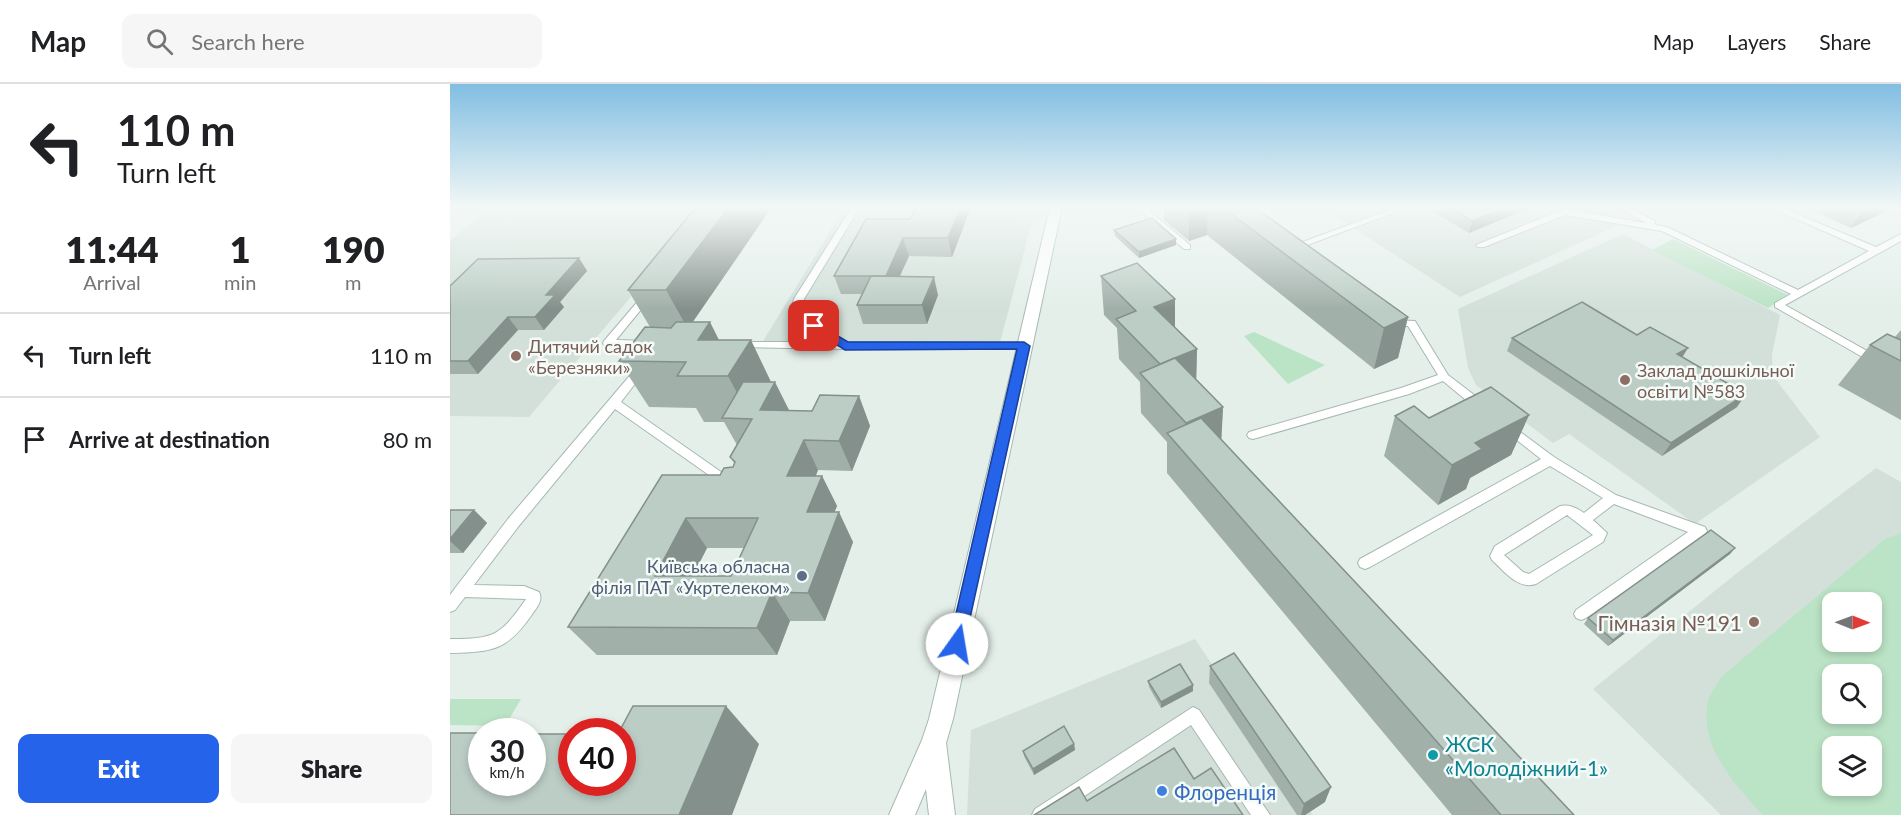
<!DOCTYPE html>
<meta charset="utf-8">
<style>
:root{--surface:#fff;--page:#f6f6f6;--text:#202124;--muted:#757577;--line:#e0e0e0;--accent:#2563eb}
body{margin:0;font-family:Lato,sans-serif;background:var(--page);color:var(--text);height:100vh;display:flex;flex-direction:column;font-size:22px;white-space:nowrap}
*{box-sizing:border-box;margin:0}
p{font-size:20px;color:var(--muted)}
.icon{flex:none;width:33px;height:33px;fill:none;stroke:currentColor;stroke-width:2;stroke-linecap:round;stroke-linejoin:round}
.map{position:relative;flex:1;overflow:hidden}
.panel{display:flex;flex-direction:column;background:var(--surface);width:450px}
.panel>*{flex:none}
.banner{background:#fff;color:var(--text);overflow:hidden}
.needle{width:39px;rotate:91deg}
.controls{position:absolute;left:1372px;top:508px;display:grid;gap:12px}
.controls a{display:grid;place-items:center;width:60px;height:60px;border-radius:12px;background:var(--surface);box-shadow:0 3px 9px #0003;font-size:30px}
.speed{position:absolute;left:18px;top:634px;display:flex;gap:12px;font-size:30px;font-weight:700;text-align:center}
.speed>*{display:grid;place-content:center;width:78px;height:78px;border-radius:50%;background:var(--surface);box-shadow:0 3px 9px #0003;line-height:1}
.speed small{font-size:15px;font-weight:400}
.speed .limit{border:9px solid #d22;background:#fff;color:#111}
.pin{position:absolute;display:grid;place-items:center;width:51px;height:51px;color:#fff;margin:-26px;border-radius:12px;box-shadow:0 3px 9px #0006}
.me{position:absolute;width:66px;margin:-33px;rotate:13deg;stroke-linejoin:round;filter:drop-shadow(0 0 4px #0008)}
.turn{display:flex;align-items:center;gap:21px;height:126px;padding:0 18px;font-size:27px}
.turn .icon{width:78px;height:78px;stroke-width:2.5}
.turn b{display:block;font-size:42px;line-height:51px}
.eta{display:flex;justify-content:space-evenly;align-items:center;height:102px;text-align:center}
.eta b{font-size:36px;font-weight:800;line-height:42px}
.cta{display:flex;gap:12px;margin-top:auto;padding:12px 18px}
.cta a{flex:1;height:69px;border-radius:12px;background:var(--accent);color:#fff;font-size:24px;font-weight:800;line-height:69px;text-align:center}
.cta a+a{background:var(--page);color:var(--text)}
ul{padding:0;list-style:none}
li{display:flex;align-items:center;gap:18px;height:84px;padding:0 18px;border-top:2px solid var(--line)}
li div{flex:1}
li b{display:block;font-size:22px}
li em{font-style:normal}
header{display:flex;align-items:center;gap:36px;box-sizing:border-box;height:84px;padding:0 30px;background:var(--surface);border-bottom:2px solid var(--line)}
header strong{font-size:28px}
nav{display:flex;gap:33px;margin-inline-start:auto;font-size:21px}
.search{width:420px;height:54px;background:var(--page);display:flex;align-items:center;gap:15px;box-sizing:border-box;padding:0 21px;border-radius:12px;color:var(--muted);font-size:22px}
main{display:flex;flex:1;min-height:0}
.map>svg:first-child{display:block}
.built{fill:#d2e0d9;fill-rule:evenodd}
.green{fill:#bbe3c5;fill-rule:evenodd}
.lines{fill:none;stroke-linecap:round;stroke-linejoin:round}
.service-casing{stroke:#a6b8b2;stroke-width:2}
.tertiary-casing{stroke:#a6b8b2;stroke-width:2}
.service{fill:#fff;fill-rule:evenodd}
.tertiary{fill:#fff;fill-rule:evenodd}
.wall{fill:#a2b0aa;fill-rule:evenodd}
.shaded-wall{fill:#84908b}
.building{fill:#bccdc6;stroke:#84908b;stroke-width:1.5;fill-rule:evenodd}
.route{fill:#2563eb;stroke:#184099;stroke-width:1.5}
.education-dot{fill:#8d6e63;stroke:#f5fbf8;stroke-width:2}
.service-dot{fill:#5c6f8a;stroke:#f5fbf8;stroke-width:2}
.culture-dot{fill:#0f9aa8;stroke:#f5fbf8;stroke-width:2}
.shop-dot{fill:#3f7fe0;stroke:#f5fbf8;stroke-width:2}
.labels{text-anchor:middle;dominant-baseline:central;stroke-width:5;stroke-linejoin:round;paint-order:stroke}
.education-label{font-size:18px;fill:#785e54;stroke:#f5fbf8;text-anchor:start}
.service-label{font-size:18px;fill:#4e5e75;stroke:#f5fbf8;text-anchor:end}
.near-education-label{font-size:21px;fill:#785e54;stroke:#f5fbf8;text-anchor:end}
.near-culture-label{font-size:21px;fill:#0d838f;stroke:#f5fbf8;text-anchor:start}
.near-shop-label{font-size:21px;fill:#366cbe;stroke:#f5fbf8;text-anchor:start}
</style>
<header>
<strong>Map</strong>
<div class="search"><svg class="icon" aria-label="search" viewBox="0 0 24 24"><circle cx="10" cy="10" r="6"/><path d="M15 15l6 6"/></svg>Search here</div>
<nav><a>Map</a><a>Layers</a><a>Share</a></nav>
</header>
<main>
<section class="panel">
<div class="banner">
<div class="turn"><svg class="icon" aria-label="left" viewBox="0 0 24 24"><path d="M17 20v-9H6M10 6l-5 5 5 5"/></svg><div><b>110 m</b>Turn left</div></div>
</div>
<div class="eta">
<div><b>11:44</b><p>Arrival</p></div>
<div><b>1</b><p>min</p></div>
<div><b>190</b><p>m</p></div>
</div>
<ul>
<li><svg class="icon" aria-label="left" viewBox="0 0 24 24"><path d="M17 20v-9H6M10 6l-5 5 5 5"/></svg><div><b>Turn left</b></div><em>110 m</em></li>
<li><svg class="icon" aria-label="arrive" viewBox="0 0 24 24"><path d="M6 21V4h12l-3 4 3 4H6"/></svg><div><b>Arrive at destination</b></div><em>80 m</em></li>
</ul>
<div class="cta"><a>Exit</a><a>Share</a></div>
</section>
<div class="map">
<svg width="1451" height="731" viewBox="0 0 1451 731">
<rect width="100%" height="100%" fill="#e4efea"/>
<g class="built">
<polygon points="41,123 257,123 79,333 0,332 0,157"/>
<polygon points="395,123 586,123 549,262 310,262"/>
<polygon points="871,123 1146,123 1175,138 1010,213"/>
<polygon points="1173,150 1330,231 1322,271 1323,292 1370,353 1245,440 1119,350 1103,359 1026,301 1018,284 1008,225"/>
<path d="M1426,384L1451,398V731H1271L1143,605L1292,485ZM1383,519H1422V558H1383ZM1383,591H1422V630H1383ZM1383,663H1422V702H1383Z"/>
<polygon points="745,555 863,731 517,731 521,646"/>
</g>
<g class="green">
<polygon points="1223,155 1338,211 1318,224 1202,166"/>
<polygon points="804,248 875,281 838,300 794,252"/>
<path d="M1451,449V731H1313C1286,702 1252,666 1257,623C1257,614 1266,602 1271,593L1435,455ZM1383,519H1422V558H1383ZM1383,591H1422V630H1383ZM1383,663H1422V702H1383Z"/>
<polygon points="0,615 71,615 55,642 0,641"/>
</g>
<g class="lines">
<defs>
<g id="service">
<polygon points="402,123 410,123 354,215 351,227 353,229 396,258 574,259 579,262 578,264 395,265 284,263 283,261 288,258 382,258 345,233 341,227 344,215"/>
<polygon points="686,123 695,123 740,161 740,165 734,165"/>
<polygon points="948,123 959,123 844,166 841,167 836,164"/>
<polygon points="1167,123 1177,123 1205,137 1205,141 1217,143 1348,206 1419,167 1319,123 1330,123 1426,163 1451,150 1451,157 1335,221 1451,286 1451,295 1325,223 1325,219 1341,210 1212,147 1115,131 1034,163 1028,163 1026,161 1114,125 1196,139"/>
<polygon points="1436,123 1451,124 1451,130 1437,125"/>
<polygon points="197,209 202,212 166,256 199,257 204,260 203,262 154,261 153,259 154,257 194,210"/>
<polygon points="941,236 965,237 998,291 1036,320 1038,323 1036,326 1028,326 993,297 959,310 803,355 799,354 797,351 799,348 951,304 988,291 958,242 937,241 936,239"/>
<path d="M192,280L197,284L171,318L284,397L286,400L284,403H276L165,325L68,443L24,501L74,502L89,508C93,516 88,522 83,529C58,566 44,568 0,569V555C45,555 50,552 76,515L15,513L5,526L0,528V511L6,503L58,435L188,282Z"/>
<path d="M1058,339L1104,373L1166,411L1255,443L1257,447L1255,451L1136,534L1131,536L1126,534L1124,530L1126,526L1238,448L1164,420L1143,436L1157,449L1153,458L1086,500C1068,506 1054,487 1042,476L1040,472L1045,462L1110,422C1119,420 1127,424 1134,429L1153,414L1100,382L920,483L915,485L910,483L908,479L910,475L1091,375L1054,346L1052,343ZM1117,431L1143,451L1079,490L1073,488L1054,471Z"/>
<polygon points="743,623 749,626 820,731 801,731 741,641 606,731 582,731 585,725"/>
</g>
<polygon id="tertiary" points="600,123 612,123 503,635 496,659 505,731 479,731 476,705 465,731 439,731 472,656 479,635"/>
</defs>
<use href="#service" class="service-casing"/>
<use href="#tertiary" class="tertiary-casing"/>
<use href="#service" class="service"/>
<use href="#tertiary" class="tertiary"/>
</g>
<g class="wall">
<path d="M246,123L243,238L269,256L321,298L339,326L362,327L409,312L420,342L402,387L368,386L366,392H372L387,422L384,428L403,458L375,537H340L327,571H147L118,543L270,391L283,383L285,380L280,373L287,361L274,338H254L246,324L199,323L169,277L200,243L178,206ZM257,464H294L281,492H243Z"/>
<polygon points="521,123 502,173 459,172 450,192 488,211 477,240 413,240 407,221 412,210 391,210 384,192 460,135"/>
<polygon points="714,123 804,123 958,233 948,274 924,285 757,151 739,157 714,136"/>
<polygon points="975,123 1082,123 1019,149"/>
<polygon points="1372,123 1437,123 1433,129 1401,144 1368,129"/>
<polygon points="664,146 726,161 689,174 665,152"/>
<polygon points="129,174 137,187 110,218 114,223 94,246 68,246 28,290 0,290 0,202"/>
<polygon points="651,192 725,215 725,244 747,265 746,295 773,323 771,355 1124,731 1002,731 717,389 717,358 691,329 690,298 669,275 667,244 654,231"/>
<polygon points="1451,246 1451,336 1388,301 1420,261 1445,253"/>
<polygon points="1187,251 1232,273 1287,323 1212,372 1057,267 1062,254"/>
<polygon points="1079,331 1061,371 1020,394 1016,405 988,421 934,372 945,332 979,334"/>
<polygon points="0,426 24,426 37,439 13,469 0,469"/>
<polygon points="1285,464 1280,470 1158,562 1134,540 1138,534"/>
<polygon points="760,582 875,718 855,731 847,731 759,599"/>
<polygon points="698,597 743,601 743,607 711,624 699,603"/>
<polygon points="624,660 625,666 584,691 574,672 573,667"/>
</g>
<g class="shaded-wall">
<polygon points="279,123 322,123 238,245 216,206"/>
<polygon points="511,123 521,123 502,173 498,154"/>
<polygon points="739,123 758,123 757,151 739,157"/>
<polygon points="1056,123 1082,123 1019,149 1022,137"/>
<polygon points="1423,123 1437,123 1433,129 1401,144 1412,128"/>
<polygon points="453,154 459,172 441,211 436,192"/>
<polygon points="726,155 726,161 689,174 689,168"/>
<polygon points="129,174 137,187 110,218 114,223 94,246 85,233 96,211"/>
<polygon points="484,193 488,211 477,240 472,221"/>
<polygon points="725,215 725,255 704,223"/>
<polygon points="58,233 68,246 28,290 18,277"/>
<polygon points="958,233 948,274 924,285 934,244"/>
<polygon points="260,238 283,284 301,256 323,302 325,298 340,328 301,335 278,292 248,256"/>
<polygon points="1238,264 1230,277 1227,270"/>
<polygon points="747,265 746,306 710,280"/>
<polygon points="1296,310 1287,323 1212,372 1221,359"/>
<polygon points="409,312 420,342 402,387 389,357"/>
<polygon points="773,323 771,363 735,370 736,339"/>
<polygon points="1079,331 1061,371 1020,394 1016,405 988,421 1002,381 1025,359"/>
<polygon points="354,356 368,386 353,421 337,392"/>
<polygon points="372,392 387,422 372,458 357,428"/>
<polygon points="24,426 37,439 13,469 0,457 0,455"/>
<polygon points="389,428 403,458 375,537 358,509"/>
<polygon points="236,434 257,464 228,520 205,492"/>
<polygon points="1285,464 1280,470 1158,562 1163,556"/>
<polygon points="322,508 340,537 327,571 307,544"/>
<polygon points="743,601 743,607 711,624 711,618"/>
<polygon points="276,622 309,660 282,731 229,731"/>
<polygon points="624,660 625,666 584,691 583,685"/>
<polygon points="881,703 875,718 855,731 851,731 854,720"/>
</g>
<g class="building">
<polygon points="246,123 279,123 216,206 178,206"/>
<polygon points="466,123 511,123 498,154 453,154 436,192 384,192 416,135 460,135"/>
<polygon points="772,123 804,123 958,233 934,244"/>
<polygon points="999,123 1056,123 1022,137"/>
<polygon points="1400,123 1423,123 1412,128"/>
<polygon points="702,134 726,155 689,168 664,146"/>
<polygon points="129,174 96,211 105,211 85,233 58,233 18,277 0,277 0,202 28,175"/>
<polygon points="687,179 725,215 704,223 747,265 710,280 666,235 686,227 651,192"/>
<polygon points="421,192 484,193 472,221 407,221"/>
<polygon points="1132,218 1187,251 1200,243 1238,264 1227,270 1296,310 1221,359 1062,254"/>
<polygon points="226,238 260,238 248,256 301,256 278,292 227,292 236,278 169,277 195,243 221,244"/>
<polygon points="1437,250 1451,256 1451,277 1420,261"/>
<polygon points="725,274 773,323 736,339 690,289"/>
<path d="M293,298H325L310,326L362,327L370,311L409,312L389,357L354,356L337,392H372L357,428H389L358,509L322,508L307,544L118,543L212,391H270L274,384L283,383L285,378L280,373L302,335L272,334ZM236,434H308L281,492H205Z"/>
<polygon points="1041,303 1079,331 1025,359 1032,365 1002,381 945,332 964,322 979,334"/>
<polygon points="751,334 1124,731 1051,731 717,349"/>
<polygon points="0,426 24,426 0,455"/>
<polygon points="1261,446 1285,464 1163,556 1138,534"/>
<polygon points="784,569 881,703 854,720 760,582"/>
<polygon points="730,580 743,601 711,618 698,597"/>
<polygon points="183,622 276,622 229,731 0,731 0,649 32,649 32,699 82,699 82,650 122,650 122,699 172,699 172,648 169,648"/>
<polygon points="614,642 624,660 583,685 573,667"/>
<polygon points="724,664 744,695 761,684 793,731 584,731 629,703 637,717"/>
</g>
<linearGradient id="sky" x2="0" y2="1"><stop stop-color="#81bee2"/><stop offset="0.55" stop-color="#f3f8f6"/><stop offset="1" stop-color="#f3f8f6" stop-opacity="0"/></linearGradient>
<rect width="1451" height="225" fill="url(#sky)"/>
<polygon class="route" points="364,238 398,258 574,258 580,262 513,566 507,568 501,566 499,560 567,265 395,266 360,244 359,242"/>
<g class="education-dot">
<circle cx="66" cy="272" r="6"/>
<circle cx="1175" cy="296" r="6"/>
<circle cx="1304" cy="538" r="6"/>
</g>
<circle class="service-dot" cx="352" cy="492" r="6"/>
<circle class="culture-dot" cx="983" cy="671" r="6"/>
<circle class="shop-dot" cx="712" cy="707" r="6"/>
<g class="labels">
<g class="education-label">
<text x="78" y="262">Дитячий садок<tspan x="78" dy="21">«Березняки»</tspan></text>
<text x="1187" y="286">Заклад дошкільної<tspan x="1187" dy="21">освіти №583</tspan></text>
</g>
<g class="service-label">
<text x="340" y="482">Київська обласна<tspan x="340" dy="21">філія ПАТ «Укртелеком»</tspan></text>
</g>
<g class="near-education-label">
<text x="1292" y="538">Гімназія №191</text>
</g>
<g class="near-culture-label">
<text x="995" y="659">ЖСК<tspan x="995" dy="24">«Молодіжний-1»</tspan></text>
</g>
<g class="near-shop-label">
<text x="724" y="707">Флоренція</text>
</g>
</g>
</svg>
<div class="controls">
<a><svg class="needle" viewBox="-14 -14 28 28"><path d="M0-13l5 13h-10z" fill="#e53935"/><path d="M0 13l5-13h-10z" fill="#757577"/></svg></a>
<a><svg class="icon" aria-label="search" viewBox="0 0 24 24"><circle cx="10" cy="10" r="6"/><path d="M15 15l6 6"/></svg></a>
<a><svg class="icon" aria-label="layers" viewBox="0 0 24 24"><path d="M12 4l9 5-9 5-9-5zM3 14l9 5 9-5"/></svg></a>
</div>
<div class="speed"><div>30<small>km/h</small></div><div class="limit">40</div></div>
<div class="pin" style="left:364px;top:242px;background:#d93025"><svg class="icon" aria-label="arrive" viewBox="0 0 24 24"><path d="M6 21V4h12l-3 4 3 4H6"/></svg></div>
<svg class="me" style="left:507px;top:560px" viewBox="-20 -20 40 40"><circle r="19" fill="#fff"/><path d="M0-13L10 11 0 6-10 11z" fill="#2563eb"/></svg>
</div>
</main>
